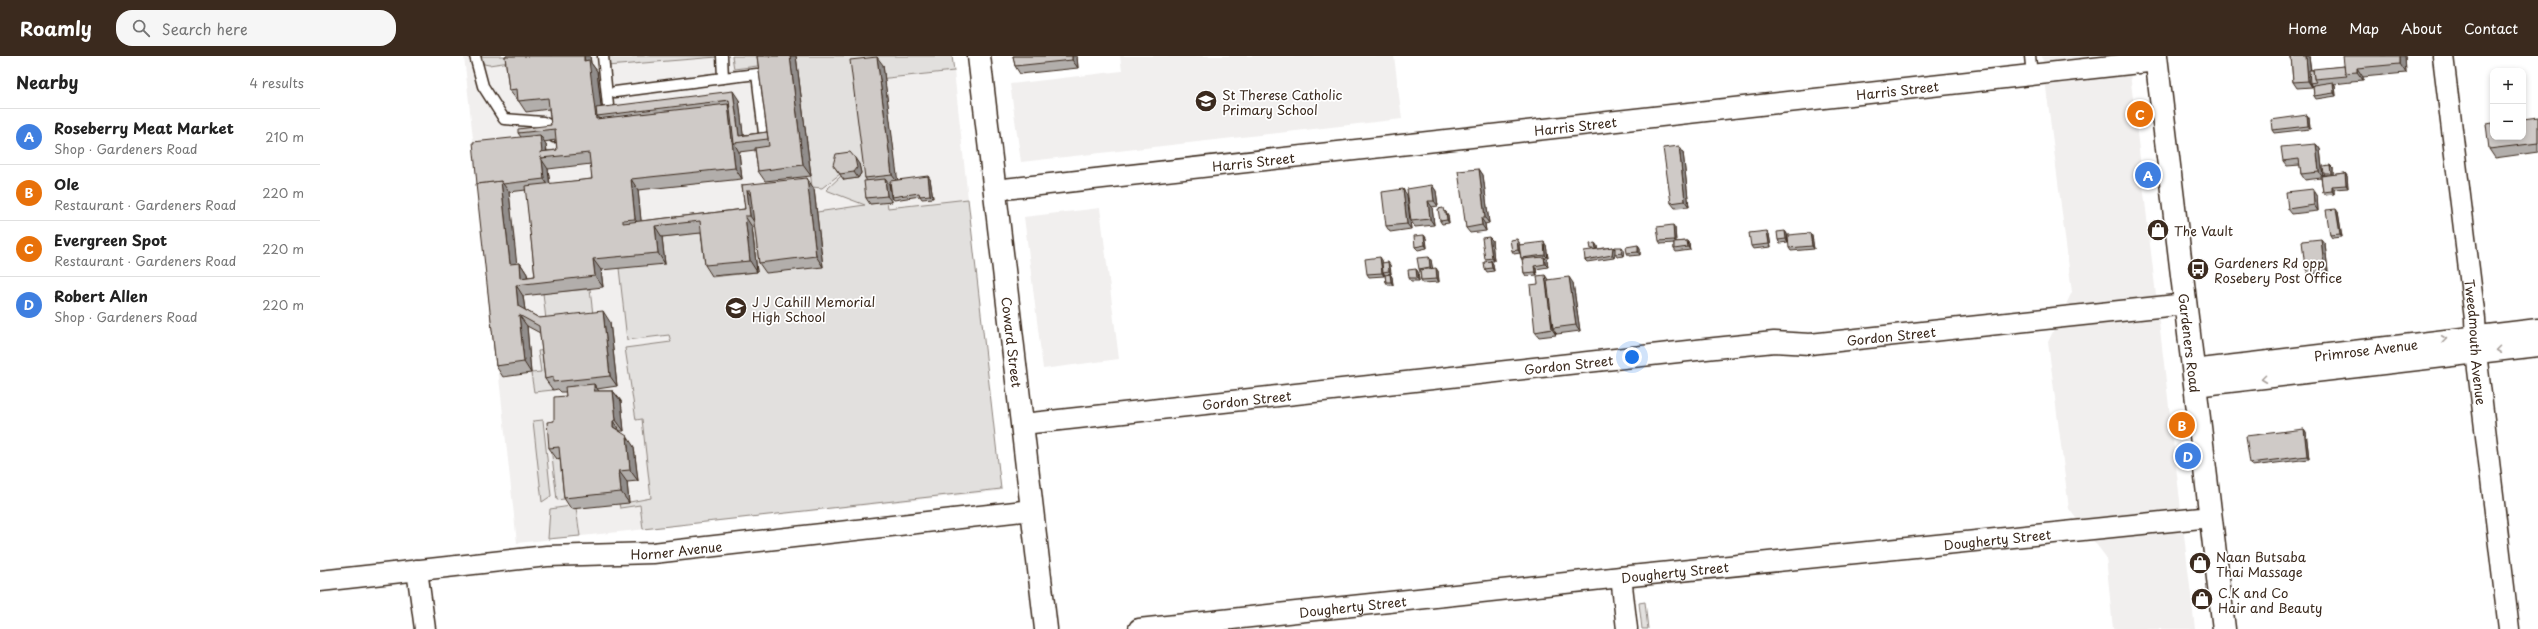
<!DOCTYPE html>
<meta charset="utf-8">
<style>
:root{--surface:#fff;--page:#f6f6f6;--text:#222;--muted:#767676;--line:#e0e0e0;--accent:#3b2a1e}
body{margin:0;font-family:"Playpen Sans",sans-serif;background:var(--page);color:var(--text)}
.controls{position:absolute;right:12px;top:12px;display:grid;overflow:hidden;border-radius:8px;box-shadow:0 2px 6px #0003}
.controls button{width:36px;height:36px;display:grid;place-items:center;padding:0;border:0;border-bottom:1px solid var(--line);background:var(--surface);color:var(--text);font:20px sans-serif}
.you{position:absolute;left:1312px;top:301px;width:14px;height:14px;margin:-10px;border:3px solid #fff;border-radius:50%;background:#1a73e8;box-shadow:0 0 0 6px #1a73e833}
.badge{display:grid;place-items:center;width:26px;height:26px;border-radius:50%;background:var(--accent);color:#fff;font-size:13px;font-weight:700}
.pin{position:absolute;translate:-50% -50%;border:2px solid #fff;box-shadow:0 1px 4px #0006}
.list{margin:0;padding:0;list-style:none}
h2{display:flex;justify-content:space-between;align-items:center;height:52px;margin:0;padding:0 16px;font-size:17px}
h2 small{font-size:13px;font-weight:400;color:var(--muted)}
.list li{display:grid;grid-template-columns:26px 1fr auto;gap:12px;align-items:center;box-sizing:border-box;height:56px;padding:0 16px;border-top:1px solid var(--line)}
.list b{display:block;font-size:15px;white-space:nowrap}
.list p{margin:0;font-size:13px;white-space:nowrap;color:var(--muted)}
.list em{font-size:13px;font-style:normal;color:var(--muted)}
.icon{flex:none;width:22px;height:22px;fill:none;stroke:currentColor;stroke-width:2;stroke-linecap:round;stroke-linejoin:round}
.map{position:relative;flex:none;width:2218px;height:573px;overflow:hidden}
header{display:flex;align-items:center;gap:24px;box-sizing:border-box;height:56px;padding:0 20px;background:var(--accent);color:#fff}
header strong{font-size:19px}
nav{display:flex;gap:22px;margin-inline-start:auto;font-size:14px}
.search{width:280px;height:36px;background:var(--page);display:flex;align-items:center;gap:10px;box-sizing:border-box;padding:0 14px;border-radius:16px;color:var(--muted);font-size:15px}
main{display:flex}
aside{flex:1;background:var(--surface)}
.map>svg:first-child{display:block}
.built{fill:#f1efee}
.green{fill:#e2e0de;stroke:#8e857e}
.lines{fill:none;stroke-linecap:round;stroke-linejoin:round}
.service-casing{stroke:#3b2a1e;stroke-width:13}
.minor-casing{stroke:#3b2a1e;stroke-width:23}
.tertiary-casing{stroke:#3b2a1e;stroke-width:25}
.primary-casing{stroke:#3b2a1e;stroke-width:25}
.service{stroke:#fff;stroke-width:10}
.minor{stroke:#fff;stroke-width:20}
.tertiary{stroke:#fff;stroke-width:22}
.primary{stroke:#fff;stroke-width:22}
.wall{fill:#b2aeab;stroke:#3b2a1e;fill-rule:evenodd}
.shaded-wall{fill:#918d8b;stroke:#3b2a1e}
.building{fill:#cfcac7;stroke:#3b2a1e}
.oneway{stroke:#a79f9a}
.labels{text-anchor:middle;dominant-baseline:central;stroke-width:3.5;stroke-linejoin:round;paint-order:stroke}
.street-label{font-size:13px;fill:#3b2a1e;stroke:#fff}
.poi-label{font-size:13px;fill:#3b2a1e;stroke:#fff;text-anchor:start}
</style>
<header>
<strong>Roamly</strong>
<div class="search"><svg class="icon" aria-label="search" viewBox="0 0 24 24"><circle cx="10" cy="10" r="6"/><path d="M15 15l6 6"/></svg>Search here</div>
<nav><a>Home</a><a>Map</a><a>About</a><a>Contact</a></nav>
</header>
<main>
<aside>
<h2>Nearby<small>4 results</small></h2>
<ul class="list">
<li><span class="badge" style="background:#3f7fe0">A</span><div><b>Roseberry Meat Market</b><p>Shop · Gardeners Road</p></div><em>210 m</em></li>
<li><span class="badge" style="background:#e8710a">B</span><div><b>Ole</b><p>Restaurant · Gardeners Road</p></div><em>220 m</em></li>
<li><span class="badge" style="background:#e8710a">C</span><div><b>Evergreen Spot</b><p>Restaurant · Gardeners Road</p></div><em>220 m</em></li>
<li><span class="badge" style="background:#3f7fe0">D</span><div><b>Robert Allen</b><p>Shop · Gardeners Road</p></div><em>220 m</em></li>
</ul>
</aside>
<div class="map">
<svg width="2218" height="573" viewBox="0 0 2218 573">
<rect width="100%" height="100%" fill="#fff"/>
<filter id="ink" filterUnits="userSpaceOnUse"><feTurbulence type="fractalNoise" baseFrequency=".025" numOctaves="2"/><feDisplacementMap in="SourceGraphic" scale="8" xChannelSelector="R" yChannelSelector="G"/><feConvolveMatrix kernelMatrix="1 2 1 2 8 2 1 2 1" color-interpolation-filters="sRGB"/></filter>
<g filter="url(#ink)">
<g class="built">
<path d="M144,0H547L550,24L634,15L680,435L197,487Z"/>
<path d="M800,0H1074L1082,63L701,106L690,28L802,15Z"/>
<path d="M1722,0H1808L1875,573H1793L1786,501L1749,453L1728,286L1752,236Z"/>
<path d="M780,152L799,303L723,313L704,161Z"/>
</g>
<g class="green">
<path d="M160,0H232L169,9L164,8Z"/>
<path d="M287,0H397V1L287,10Z"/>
<path d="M412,0H444L445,9L414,13Z"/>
<path d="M476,0H632L634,15L549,24L550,148L567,146L568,152L648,143L681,433L323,473L320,449L300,452L299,448L331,442L322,363L316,364L305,292L351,286L349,279L307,284L299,212L342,181L387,176L392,221L437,216L432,171L497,156L545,149L506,134L521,120L524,124L538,122L541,117L520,118L502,132L492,131Z"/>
<path d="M270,233L273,259L226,264L223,237Z"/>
<path d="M228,294L233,334L214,336L211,317L221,316L218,295Z"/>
<path d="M223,364L231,440L222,446L213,365Z"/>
<path d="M229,373L237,403L246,402L250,442L237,444Z"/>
<path d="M251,450V452H256L260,480L228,483L230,453Z"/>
<path d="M1325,546L1328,573H1322L1319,547Z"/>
</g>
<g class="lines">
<g class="service-casing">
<g id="service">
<path d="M155,0L163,30L184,63L223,66L231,70L234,81"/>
<path d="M283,0L289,60"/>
<path d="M1710,0L1712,19"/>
<path d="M403,22L437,18L445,86"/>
<path d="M295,36L403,22L402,0"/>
</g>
</g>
<g class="minor-casing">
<g id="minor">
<path id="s1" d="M2123,0L2155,263L2157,305L2189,573"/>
<path id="s2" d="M675,134L1837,5"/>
<path id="s3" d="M1873,314L2218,273"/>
<path d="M1875,330L2218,290"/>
<path id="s4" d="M703,368L1395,292L1454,286L1490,288L1866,248"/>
<path d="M97,514L105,573"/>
<path d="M1301,521L1307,573"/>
<path id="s5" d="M0,525L227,500L333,497L712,454"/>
<path id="s6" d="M819,573L1301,521L1891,461"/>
</g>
</g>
<g class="tertiary-casing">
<g id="tertiary">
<path id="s7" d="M659,0L726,573"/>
</g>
</g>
<g class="primary-casing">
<g id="primary">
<path id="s8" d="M1836,0L1904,573"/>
</g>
</g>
<use href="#service" class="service"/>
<use href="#minor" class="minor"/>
<use href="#tertiary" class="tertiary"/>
<use href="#primary" class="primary"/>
</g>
<g class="wall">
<path d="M185,0H270L271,7L277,15L281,51L419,44L423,79L447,76L437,0H476L491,120L445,125L438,115L435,94L419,96L422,123L318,134L321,165L425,153L422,129L494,133L503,211L446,217L439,207L435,171H432L437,216L392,220L385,209L381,177L342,181L345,208L281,214L283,231L203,240L205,254L219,262L290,266L297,330L277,333L279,335H293L301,345L304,375H300L314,391L318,425L307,426L309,447L251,453L244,442L240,402L237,403L229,392L234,365L246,340V336H241L238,333L233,334L225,323L220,277L207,270L211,317L183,321L176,310L157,128L201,81L198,77L231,69L229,53L206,56L198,44H197L189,34ZM236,84L237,94L227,95L226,88L224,86ZM271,108L272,123L230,128L228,113ZM206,134L215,220L208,221L207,218L200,207L196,208L189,136Z"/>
<path d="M693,0H757L758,12L700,18L695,10Z"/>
<path d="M1971,0H1989L1991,14L2024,10L2085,0L2086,17L2043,21V24L2031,25V26L2014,28L2015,29L2016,40L1996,43L1994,40L1993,29L1992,31L1977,32L1973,26Z"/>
<path d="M563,9L577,124L610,123L613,142L602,143L600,140L574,144L572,141L570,128H569L572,146L550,148L546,142L547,125L545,122Z"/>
<path d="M1987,59L1989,62L1990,73L1954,77L1952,74Z"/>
<path d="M2218,61V96L2175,102L2169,93Z"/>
<path d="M1996,88L2000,93L2003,120H2005L2004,118L2010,109L2013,112V119L2025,117L2027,120L2028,132L2014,133V138L2005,139L2003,136L2001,122L1985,124L1981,118L1980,109L1967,110L1963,105Z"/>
<path d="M1363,96L1369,151L1355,152L1351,147Z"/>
<path d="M539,108L541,117L538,122L524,124L513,109Z"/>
<path d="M1159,113L1163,119L1169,167L1165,168L1166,175L1150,177L1146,172Z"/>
<path d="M1112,129L1116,135L1118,150L1112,151L1114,169L1095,171L1091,165Z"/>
<path d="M1087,139L1091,173L1070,176L1066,170Z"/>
<path d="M1997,139L1998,155L1972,158L1968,153Z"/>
<path d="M1125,155L1128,159L1129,167L1122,168L1120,165Z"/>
<path d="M2018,156L2022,181L2012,182L2010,179Z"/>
<path d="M1355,172L1356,186L1367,185L1369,188L1370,194L1356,196L1354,193V187L1341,188L1339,185Z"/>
<path d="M1465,175L1467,178L1468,186L1460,187L1458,184Z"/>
<path d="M1490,177L1492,180L1494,193L1471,195L1469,192Z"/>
<path d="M1449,178L1451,191L1433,193L1431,190Z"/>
<path d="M1104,179L1106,182L1107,192L1098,194L1095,191Z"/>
<path d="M1172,184L1174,205H1170H1171L1173,208L1174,215L1167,216L1165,213L1167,206L1165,203Z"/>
<path d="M1199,186V189H1226L1228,202H1225L1227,204L1228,211L1216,213L1217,219L1206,220L1204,217L1203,205L1201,202L1200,197L1194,198L1192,195Z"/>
<path d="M1275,187L1277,190V193L1293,191L1295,194H1304L1303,200L1297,201L1295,198V196L1294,202L1267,206L1265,204Z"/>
<path d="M2005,188L2008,216L1989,218L1985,212Z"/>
<path d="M1318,189L1320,192V199L1309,200L1307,197Z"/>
<path d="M1062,204V207L1070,209L1071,218H1068H1070L1072,221L1073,229H1068L1066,226L1065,219L1063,216L1064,220L1049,221L1047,218Z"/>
<path d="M1111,204L1112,213L1118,215L1119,226L1103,227L1101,224L1100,215L1099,213Z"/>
<path d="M1096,213L1098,216L1099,225H1091L1089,222Z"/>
<path d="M1228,224L1253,227L1260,275L1237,278L1235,276L1236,279L1219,281L1215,276L1218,228Z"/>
<path d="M1984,373L1986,376L1989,403L1932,410L1930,407Z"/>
</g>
<g class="shaded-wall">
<path d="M264,0H270L271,7L277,15L282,59L277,60L282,68L276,63Z"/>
<path d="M470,0H476L491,120L483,109Z"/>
<path d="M752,0H757L758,12L752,4Z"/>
<path d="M1986,0H1989L1992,26L1990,27L1992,31L1988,25Z"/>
<path d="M2080,0H2085L2086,17L2080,8Z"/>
<path d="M557,1L563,9L578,127L572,119Z"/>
<path d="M2037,12L2043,21V24L2037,16Z"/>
<path d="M2013,26L2015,29L2016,40L2014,37Z"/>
<path d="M413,35L419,44L424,86L419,80Z"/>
<path d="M408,48L415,59L414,87L419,96L422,123L415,112Z"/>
<path d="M1987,59L1989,62L1990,73L1988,70Z"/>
<path d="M220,79L226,88L227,101L222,102Z"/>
<path d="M1996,88L2000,93L2003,122L1999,116Z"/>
<path d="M1359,90L1363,96L1369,151L1365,145Z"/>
<path d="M535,102L539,108L541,117L538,122L534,116Z"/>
<path d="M222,104L228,113L230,132L224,123Z"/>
<path d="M2010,109L2013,112V120L2011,118Z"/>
<path d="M1159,113L1163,119L1169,167L1165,162Z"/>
<path d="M2025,117L2027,120L2028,132L2026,129Z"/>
<path d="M608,120L610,123L613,142L610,139Z"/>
<path d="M487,122L494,133L503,211L496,200Z"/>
<path d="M311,123L318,134L322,174L315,163Z"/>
<path d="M565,123L569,128L572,146L567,140Z"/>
<path d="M181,125L189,136L198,219L190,208Z"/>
<path d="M1112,129L1116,135L1118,150L1114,145Z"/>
<path d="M2012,130L2014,133V138L2012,135Z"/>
<path d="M1083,133L1087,139L1091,173L1087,168Z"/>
<path d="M1993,133L1997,139L1998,155L1994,149Z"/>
<path d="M427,134L434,145L437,170L430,160Z"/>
<path d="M1108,145L1112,151L1114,169L1110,163Z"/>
<path d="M2016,153L2018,156L2022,181L2020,178Z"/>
<path d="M1126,156L1128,159L1129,167L1127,164Z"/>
<path d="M425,160L432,171L437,216L430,205Z"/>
<path d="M1161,162L1165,168L1166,175L1162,169Z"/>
<path d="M1353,169L1355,172L1356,186L1354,184Z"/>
<path d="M335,170L342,181L345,208L338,197Z"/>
<path d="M1447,175L1449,178L1451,191L1449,188Z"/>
<path d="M1465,175L1467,178L1468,186L1466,183Z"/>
<path d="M1490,177L1492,180L1494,193L1492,190Z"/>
<path d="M1104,179L1106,182L1107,192L1105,189Z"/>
<path d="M1169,181L1172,184L1174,205L1172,202Z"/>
<path d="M1197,183L1199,186L1200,197L1198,194Z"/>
<path d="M2001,183L2005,188L2008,216L2004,210Z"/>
<path d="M1367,185L1369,188L1370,194L1368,191Z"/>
<path d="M1224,186L1226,189L1228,202L1225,199Z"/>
<path d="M1275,187L1277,190L1278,196L1276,193Z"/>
<path d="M1318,189L1320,192V199L1318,196Z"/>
<path d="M1293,191L1296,194L1294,202L1292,199Z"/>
<path d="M1302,191L1304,194L1303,200L1301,197Z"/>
<path d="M1060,201L1062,204L1064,220L1062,217Z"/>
<path d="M1109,201L1111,204L1113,214L1110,211Z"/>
<path d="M1224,201L1227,204L1228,211L1225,208Z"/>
<path d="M273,203L281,214L283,231L275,220Z"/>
<path d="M1171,205L1173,208L1174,215L1172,212Z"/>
<path d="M1068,206L1070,209L1071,218L1069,215Z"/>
<path d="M200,207L207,218L208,228L201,222Z"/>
<path d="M1214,210L1216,213L1217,219L1215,216Z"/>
<path d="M1116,212L1118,215L1119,226L1117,223Z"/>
<path d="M1096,213L1098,216L1099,225L1097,222Z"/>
<path d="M1070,218L1072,221L1073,229L1071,226Z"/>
<path d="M1225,219L1229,225L1233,272L1235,276L1236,279L1232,273Z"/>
<path d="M1249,221L1253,227L1260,275L1256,269Z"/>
<path d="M196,229L203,240L206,261L198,250Z"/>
<path d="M283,255L290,266L297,330L290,320Z"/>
<path d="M199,259L207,270L211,317L204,306Z"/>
<path d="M274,328L281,338L274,335Z"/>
<path d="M293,335L301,345L304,375L296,364Z"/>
<path d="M293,365L300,375L293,371Z"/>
<path d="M1984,373L1986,376L1989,403L1987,400Z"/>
<path d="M307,380L314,391L318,425L310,414Z"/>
<path d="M299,415L307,426L309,447L301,436Z"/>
</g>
<g class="building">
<path d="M185,0H264V5L269,4L276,63L408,48L415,112L311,123L315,163L303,164V167L425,153L422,129L487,122L496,200L439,207L430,134H427L430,160H425L430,205L385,209L380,165L335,170L338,197L273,203L275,220L196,229L198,250L219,262L283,255L290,320L233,326V321L225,323L219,270L199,259L204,306L176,310L156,128L181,125L190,208L200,207L201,222L215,220L205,130L272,123L269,97L221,102L220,96L237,94L235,73L198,77V73L231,69L228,42L198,45L197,33L189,34Z"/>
<path d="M437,0H470L483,109L438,115L435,92L449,90Z"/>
<path d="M693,0H752V4L695,10Z"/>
<path d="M1971,0H1986L1988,25L1973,26Z"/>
<path d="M2023,0H2080V8L2037,12V16L2025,17Z"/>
<path d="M557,1L572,119L545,122L530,4Z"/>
<path d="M2024,10L2025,17L2027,20L1994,23L1993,13Z"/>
<path d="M1989,14H1993L1994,23L1996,26L1990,27Z"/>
<path d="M2013,26L2014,37L1994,40L1993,29Z"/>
<path d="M413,35L419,80L447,76L448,83L414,87L409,44L277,60L276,52Z"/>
<path d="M1987,59L1988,70L1952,74L1951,64Z"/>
<path d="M2218,61V87L2169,93L2166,68L2173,67V81H2203V63Z"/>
<path d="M220,79L222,96H220L221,102L222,104L224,123L183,128L181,125L157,128L153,86Z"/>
<path d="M1996,88L1999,116L1981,118L1979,103L1963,105L1961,91Z"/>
<path d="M1359,90L1365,145L1351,147L1343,92Z"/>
<path d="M530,96L535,102L537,112L534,116L520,118L513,109L516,98Z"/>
<path d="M2010,109L2011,118H2004L2003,110Z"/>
<path d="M1159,113L1165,162H1161L1162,169L1146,172L1138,115Z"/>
<path d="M2025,117L2026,129L2012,130V135L2003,136L2001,120Z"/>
<path d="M608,120L610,139L600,140L599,137L572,141L570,125Z"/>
<path d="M565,123L567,140L546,142L544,125Z"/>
<path d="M1112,129L1114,145H1108L1110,163L1091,165L1087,133Z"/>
<path d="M1083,133L1087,168L1066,170L1062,136Z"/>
<path d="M1993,133L1994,149L1968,153L1966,136Z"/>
<path d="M1123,152L1124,156H1126L1127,164L1120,165L1118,153Z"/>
<path d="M2016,153L2020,178L2010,179L2006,154Z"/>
<path d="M1353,169L1354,184L1339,185L1337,171Z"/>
<path d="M1447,175L1449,188L1431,190L1429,177Z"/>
<path d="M1465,175L1466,183L1458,184L1457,176Z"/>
<path d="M1490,177L1492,190L1469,192L1468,179Z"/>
<path d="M1104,179L1105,189L1095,191L1094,180Z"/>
<path d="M1169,181L1172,202L1165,203L1162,182Z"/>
<path d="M1197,183L1198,194L1192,195L1190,184Z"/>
<path d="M2001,183L2004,210L1985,212L1982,185Z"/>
<path d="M1367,185L1368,191L1354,193V186Z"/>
<path d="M1224,186L1225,199L1201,202L1199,189Z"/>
<path d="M1275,187L1276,193H1271L1270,188Z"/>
<path d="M1318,189V196L1307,197L1306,191Z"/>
<path d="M1293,191L1292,199L1265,204L1264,195Z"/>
<path d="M1295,191H1302L1301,197L1295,198Z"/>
<path d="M1060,201L1062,217L1047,218L1045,203Z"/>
<path d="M1109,201L1110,211L1099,213L1097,202Z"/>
<path d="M1224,201L1225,208L1214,210L1215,216L1204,217L1202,203Z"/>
<path d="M1171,205L1172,212L1165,213L1164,206Z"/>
<path d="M1068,206L1069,215L1063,216L1062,207Z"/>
<path d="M1116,212L1117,223L1101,224L1100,214Z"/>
<path d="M1096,213L1097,222H1089L1088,214Z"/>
<path d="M1070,218L1071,226H1066L1065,219Z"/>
<path d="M1225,219L1232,273L1215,276L1210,229L1218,228L1217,220Z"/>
<path d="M1249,221L1256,269L1233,272L1227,224Z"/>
<path d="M274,328V335H293L296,364L293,365V371L307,380L310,414L299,415L301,436L244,442L239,391L229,392L227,366L234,365V341L246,340L245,331Z"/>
<path d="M1984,373L1987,400L1930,407L1926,380Z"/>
</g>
<defs><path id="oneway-chevron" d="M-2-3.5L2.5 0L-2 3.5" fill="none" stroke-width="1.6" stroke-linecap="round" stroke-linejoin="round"/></defs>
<g class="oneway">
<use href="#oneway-chevron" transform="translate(2124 283) rotate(-7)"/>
<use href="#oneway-chevron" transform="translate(2179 294) rotate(173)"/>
<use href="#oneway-chevron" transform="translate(1944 323) rotate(173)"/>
</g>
</g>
<defs>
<g id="school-disc" transform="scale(1.15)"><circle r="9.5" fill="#3b2a1e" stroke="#fff"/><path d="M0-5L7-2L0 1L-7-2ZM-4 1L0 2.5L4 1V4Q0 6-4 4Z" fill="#fff"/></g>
<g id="shop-disc" transform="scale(1.15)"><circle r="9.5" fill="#3b2a1e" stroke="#fff"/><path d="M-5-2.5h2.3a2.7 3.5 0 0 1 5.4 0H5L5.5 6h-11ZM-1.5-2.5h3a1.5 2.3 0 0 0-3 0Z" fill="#fff"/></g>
<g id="bus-disc" transform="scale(1.15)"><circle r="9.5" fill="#3b2a1e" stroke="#fff"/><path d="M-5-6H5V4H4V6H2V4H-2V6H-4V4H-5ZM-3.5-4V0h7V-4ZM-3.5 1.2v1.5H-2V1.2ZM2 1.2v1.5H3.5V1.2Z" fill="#fff"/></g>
</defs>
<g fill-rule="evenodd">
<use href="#school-disc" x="886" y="45"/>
<use href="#shop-disc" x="1838" y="174"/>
<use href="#bus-disc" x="1878" y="213"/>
<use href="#school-disc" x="416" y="252"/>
<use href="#shop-disc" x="1880" y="507"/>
<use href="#shop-disc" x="1882" y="543"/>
</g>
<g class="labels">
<g class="street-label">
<text stroke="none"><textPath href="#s2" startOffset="908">Harris Street</textPath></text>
<text stroke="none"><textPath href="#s2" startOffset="584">Harris Street</textPath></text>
<text stroke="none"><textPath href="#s2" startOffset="260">Harris Street</textPath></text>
<text stroke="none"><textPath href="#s4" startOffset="873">Gordon Street</textPath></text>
<text stroke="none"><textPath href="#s7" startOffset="288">Coward Street</textPath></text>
<text stroke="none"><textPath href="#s1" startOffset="288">Tweedmouth Avenue</textPath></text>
<text stroke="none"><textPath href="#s8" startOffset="289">Gardeners Road</textPath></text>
<text stroke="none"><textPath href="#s3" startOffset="174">Primrose Avenue</textPath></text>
<text stroke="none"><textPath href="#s4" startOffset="549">Gordon Street</textPath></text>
<text stroke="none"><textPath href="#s4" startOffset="225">Gordon Street</textPath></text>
<text stroke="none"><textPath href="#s6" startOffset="863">Dougherty Street</textPath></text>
<text stroke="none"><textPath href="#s5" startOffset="358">Horner Avenue</textPath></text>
<text stroke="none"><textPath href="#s6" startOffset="539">Dougherty Street</textPath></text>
<text stroke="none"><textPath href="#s6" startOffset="215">Dougherty Street</textPath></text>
</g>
<g class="poi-label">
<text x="902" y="38">St Therese Catholic<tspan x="902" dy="15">Primary School</tspan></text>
<text x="1854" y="174">The Vault</text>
<text x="1894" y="206">Gardeners Rd opp<tspan x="1894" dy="15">Rosebery Post Office</tspan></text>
<text x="432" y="245">J J Cahill Memorial<tspan x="432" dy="15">High School</tspan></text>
<text x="1896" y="500">Naan Butsaba<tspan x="1896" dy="15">Thai Massage</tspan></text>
<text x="1898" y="536">C.K and Co<tspan x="1898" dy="15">Hair and Beauty</tspan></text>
</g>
</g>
</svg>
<div class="controls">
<button>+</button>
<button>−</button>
</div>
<div class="you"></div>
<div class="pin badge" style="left:1828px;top:119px;background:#3f7fe0">A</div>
<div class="pin badge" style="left:1862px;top:369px;background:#e8710a">B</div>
<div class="pin badge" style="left:1820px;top:58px;background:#e8710a">C</div>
<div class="pin badge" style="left:1868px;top:400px;background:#3f7fe0">D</div>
</div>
</main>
